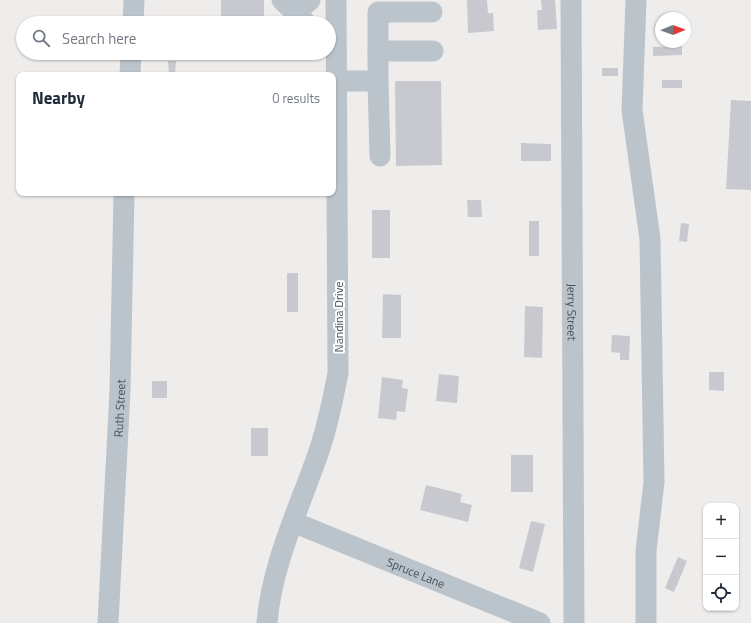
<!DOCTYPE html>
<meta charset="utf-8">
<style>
:root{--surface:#fff;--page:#f6f6f7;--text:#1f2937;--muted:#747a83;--line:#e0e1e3}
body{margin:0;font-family:"Titillium Web",sans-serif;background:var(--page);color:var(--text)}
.controls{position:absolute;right:12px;bottom:12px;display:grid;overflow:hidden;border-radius:8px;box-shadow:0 1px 3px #0004}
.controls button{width:36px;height:36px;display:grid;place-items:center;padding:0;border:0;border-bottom:1px solid var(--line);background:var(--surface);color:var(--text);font:20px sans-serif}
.compass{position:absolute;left:655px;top:12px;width:36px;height:36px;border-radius:50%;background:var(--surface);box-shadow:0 1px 3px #0004;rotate:89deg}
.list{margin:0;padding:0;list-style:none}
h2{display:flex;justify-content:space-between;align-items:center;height:52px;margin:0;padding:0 16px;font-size:17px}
h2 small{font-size:13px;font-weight:400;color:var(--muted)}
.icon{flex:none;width:22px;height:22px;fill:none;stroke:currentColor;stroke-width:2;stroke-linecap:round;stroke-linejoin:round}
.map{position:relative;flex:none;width:751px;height:623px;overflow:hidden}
.search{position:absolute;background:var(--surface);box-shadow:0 1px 3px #0004;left:16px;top:16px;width:320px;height:44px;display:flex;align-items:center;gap:10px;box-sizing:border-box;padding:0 14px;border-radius:22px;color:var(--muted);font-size:15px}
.panel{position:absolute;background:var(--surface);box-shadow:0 1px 3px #0004;left:16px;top:72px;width:320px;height:124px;border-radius:8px}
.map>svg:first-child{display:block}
.building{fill:#c7c9cf}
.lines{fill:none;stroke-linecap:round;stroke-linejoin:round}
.minor{stroke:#bbc4cb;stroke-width:21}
.labels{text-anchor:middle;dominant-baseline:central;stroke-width:4;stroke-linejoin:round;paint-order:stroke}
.street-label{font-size:12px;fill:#465058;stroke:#fff}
</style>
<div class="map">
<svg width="751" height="623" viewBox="0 0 751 623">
<rect width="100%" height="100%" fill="#efecec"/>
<g class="building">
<rect x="221" y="0" width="43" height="23"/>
<path d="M467,0H487L488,13H493L494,31L468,33Z"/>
<path d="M541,0H555L557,29L538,30L537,10H542Z"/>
<path d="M682,46V55L653,56V47Z"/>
<path d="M168,61H176L175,75H169Z"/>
<rect x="602" y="68" width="16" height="8"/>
<rect x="662" y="80" width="20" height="8"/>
<path d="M395,81H441L442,165L396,166Z"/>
<path d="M731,100L751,101V190L726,189Z"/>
<path d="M521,143L551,144V161H521Z"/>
<path d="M467,200H481L482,217H468Z"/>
<rect x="372" y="210" width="18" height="48"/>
<rect x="529" y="221" width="10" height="35"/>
<path d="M681,223L689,224L687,242L679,241Z"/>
<rect x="287" y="273" width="11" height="39"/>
<path d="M383,294L401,295V338H382Z"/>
<path d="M525,306L543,307L542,358L524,357Z"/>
<path d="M612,335L630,336L629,360H620V353L611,352Z"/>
<path d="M709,372H724V391L709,390Z"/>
<path d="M439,374L459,376L457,403L436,401Z"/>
<path d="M382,377L403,380L402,388L408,389L405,412L397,411L396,420L378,418Z"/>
<rect x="152" y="381" width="15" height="17"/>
<rect x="251" y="428" width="17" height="28"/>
<rect x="511" y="455" width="22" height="37"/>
<path d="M426,485L462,494L460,502L472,505L468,522L420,510Z"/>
<path d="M531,521L545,524L533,572L519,568Z"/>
<path d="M678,557L687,561L674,592L665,588Z"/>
</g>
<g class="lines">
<g class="minor">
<path d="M282,0L306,23"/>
<path id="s1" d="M571,0L574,623"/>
<path d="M636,0L632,110L650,239L654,482L646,551V623"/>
<path d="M295,13L310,0"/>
<path d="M133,23L134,0"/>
<path d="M378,51H433"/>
<path d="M130,75L131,53"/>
<path d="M337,81H378L380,156"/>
<path d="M378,81V12H432"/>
<path id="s2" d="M293,522L540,623"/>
<path id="s3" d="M108,623L120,391L124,193"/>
<path d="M267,623C272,562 300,507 319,451C328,425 333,399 338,373L336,0"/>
</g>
</g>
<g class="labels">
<g class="street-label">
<text stroke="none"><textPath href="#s1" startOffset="312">Jerry Street</textPath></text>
<text transform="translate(338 317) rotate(-90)">Nandina Drive</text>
<text stroke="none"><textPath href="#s3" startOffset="215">Ruth Street</textPath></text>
<text stroke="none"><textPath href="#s2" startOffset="133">Spruce Lane</textPath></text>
</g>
</g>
</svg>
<div class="controls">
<button>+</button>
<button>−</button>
<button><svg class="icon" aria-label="locate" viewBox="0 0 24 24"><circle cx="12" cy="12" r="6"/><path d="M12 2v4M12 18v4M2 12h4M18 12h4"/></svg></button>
</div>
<svg class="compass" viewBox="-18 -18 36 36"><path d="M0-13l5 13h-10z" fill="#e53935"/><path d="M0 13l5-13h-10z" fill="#747a83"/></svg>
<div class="search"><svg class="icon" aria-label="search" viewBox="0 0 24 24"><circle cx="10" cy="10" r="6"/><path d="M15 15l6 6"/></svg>Search here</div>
<section class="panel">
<h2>Nearby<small>0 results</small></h2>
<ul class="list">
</ul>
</section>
</div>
